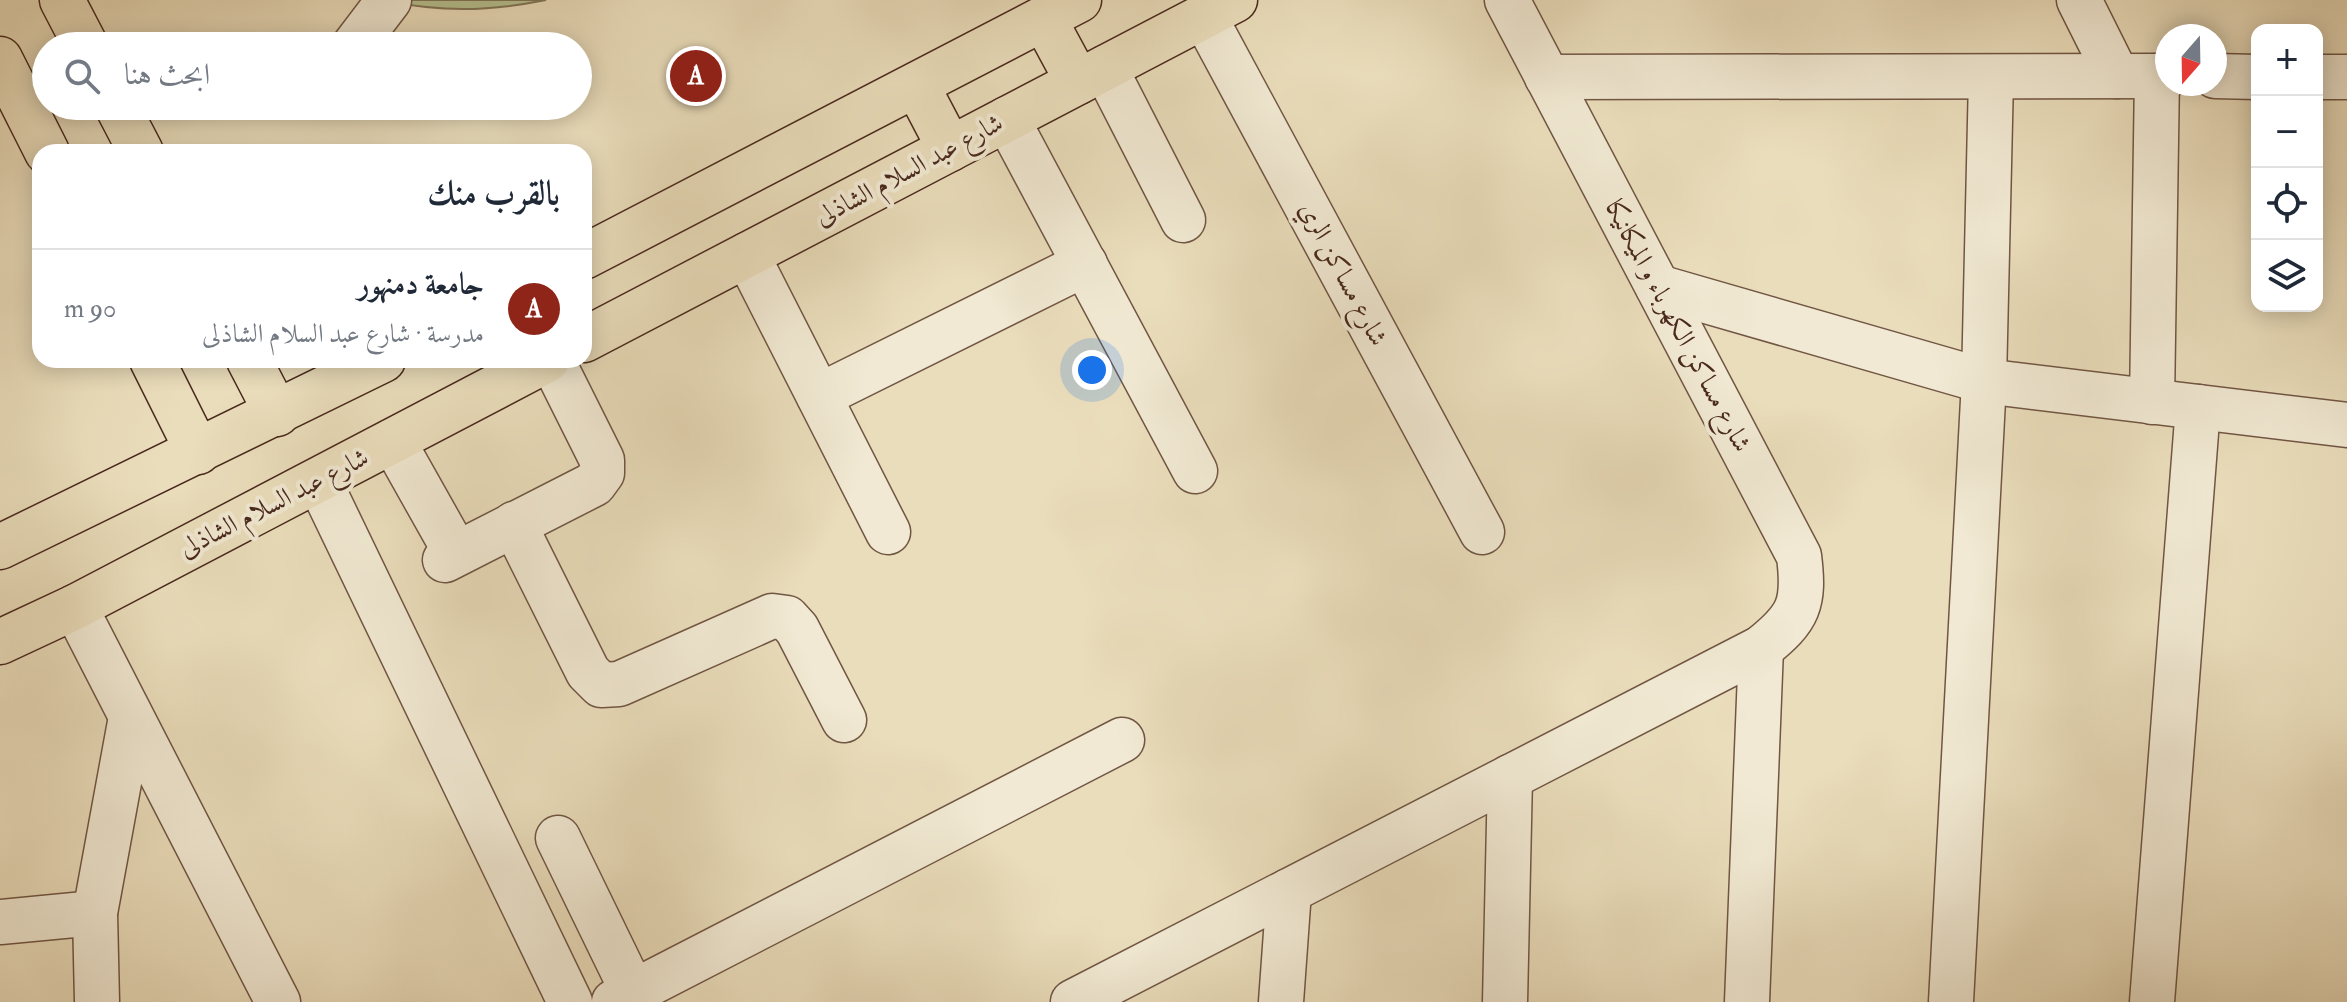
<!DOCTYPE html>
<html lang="ar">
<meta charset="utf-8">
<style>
:root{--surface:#fff;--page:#f6f6f7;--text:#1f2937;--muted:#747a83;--line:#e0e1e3;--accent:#8f2418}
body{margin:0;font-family:"IM FELL Double Pica",Amiri,serif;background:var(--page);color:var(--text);direction:rtl}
.controls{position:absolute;right:24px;top:24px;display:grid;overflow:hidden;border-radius:16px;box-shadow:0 4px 20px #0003}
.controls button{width:72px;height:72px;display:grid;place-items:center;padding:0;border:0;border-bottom:2px solid var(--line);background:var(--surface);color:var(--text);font:40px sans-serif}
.compass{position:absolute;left:2155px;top:24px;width:72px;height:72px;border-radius:50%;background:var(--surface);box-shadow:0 4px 20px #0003;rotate:200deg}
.you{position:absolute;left:1092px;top:370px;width:28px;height:28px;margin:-20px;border:6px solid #fff;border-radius:50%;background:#1a73e8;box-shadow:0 0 0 12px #1a73e833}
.badge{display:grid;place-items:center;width:52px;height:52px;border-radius:50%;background:var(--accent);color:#fff;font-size:26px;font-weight:700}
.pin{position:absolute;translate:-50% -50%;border:4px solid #fff;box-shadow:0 2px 8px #0006}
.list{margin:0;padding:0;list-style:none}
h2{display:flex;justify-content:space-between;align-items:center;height:104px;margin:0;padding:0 32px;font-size:34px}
h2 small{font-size:26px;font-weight:400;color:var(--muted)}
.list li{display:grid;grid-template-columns:52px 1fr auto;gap:24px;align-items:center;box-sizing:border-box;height:120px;padding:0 32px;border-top:2px solid var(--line)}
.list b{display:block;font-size:30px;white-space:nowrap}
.list p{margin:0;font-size:26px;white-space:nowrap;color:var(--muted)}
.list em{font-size:26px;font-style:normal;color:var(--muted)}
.icon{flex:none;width:44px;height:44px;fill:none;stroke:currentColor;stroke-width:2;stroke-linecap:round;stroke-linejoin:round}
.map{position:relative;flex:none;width:2347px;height:1002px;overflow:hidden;direction:ltr}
.search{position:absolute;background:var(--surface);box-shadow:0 4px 20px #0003;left:32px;top:32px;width:560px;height:88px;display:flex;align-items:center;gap:20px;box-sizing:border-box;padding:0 28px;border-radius:44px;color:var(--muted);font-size:30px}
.panel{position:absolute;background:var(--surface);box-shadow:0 4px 20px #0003;left:32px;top:144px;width:560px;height:224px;border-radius:24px;direction:rtl}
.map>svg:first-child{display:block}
.garden{fill:#b6c191;stroke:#807557;stroke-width:2}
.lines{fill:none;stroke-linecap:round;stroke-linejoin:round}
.minor-casing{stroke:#715644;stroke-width:47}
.major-casing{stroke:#49291d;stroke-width:47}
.minor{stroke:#f1e9d3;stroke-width:44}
.major{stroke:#eaddbb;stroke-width:44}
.labels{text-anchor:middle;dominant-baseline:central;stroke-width:8;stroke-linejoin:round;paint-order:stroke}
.street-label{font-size:26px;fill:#49291d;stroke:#f1e9d3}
</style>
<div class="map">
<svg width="2347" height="1002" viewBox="0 0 2347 1002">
<rect width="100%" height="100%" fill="#eaddbb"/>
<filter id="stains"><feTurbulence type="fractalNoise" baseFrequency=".0025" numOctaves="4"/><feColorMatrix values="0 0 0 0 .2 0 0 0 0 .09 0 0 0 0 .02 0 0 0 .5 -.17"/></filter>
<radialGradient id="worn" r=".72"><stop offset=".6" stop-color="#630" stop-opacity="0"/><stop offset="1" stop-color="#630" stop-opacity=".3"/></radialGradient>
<path class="garden" d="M380,0H546C486,12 441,12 380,0Z"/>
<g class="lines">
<g class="minor-casing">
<g id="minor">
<path d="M2079,0L2117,76"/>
<path d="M1204,16L1482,532"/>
<path d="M354,46L389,0"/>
<path d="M1105,68L1183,220"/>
<path d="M2215,76L2257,77"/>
<path d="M1547,77L2167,76"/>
<path d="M2317,77H2347"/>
<path d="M1007,119L1195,471"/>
<path d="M747,255L888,532"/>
<path d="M1658,287L1984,381L2347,425"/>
<path d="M819,396L1085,264"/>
<path d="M2152,402L2157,76"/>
<path d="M393,441L456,553"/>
<path d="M319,481L570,1002"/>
<path d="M514,524L588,672L601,685L619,684L772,616L787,618L797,629L844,720"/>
<path d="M445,560L594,484L602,473V460L552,360"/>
<path d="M75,607L278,1002"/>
<path d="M558,838L633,992"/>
<path d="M0,922L95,913"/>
<path d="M97,1002L95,913L131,717"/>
<path d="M614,1002L1122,740"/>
<path d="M1073,1002L1761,648C1799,618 1805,604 1799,556L1507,0"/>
<path d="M1281,1002L1289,891"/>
<path d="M1505,1002L1510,777"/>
<path d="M1747,1002L1761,648"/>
<path d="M1951,1002L1984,381L1991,78"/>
<path d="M2152,1002L2198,407"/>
</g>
</g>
<g class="major-casing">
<g id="major">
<path d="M62,0L86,46"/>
<path d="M1044,19L1078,82"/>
<path d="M0,59L47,152"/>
<path d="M917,86L950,149"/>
<path d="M117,106L141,152"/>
<path d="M584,257L1079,0"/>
<path d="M584,340L1235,0"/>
<path d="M152,360L198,452"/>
<path d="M249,360L277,414"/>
<path d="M0,547L383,360"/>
<path d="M0,642L75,607L547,360"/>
</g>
</g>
<use href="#minor" class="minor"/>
<use href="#major" class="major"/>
</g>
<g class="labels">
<g class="street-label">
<text transform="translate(909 170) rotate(-28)">شارع عبد السلام الشاذلى</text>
<text transform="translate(1343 274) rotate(62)">شارع مساكن الري</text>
<text transform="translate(1678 326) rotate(62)">شارع مساكن الكهرباء و الميكانيكا</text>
<text transform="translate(274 503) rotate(-27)">شارع عبد السلام الشاذلى</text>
</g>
</g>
<rect width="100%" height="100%" filter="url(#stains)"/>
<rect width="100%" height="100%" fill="url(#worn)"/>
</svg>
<div class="controls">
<button>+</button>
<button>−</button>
<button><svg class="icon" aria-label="locate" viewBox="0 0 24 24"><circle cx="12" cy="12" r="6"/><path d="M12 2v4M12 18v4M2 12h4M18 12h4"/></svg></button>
<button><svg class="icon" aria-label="layers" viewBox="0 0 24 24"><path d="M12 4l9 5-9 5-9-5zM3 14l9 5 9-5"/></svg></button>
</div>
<svg class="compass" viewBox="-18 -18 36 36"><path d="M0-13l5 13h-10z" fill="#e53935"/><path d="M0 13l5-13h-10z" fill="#747a83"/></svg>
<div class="you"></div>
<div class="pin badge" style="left:696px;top:76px">A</div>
<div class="search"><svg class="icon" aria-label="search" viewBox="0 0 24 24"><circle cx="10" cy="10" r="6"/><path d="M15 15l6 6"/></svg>ابحث هنا</div>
<section class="panel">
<h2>بالقرب منك<small></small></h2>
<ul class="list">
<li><span class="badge">A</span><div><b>جامعة دمنهور</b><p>مدرسة · شارع عبد السلام الشاذلى</p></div><em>90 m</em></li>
</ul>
</section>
</div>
